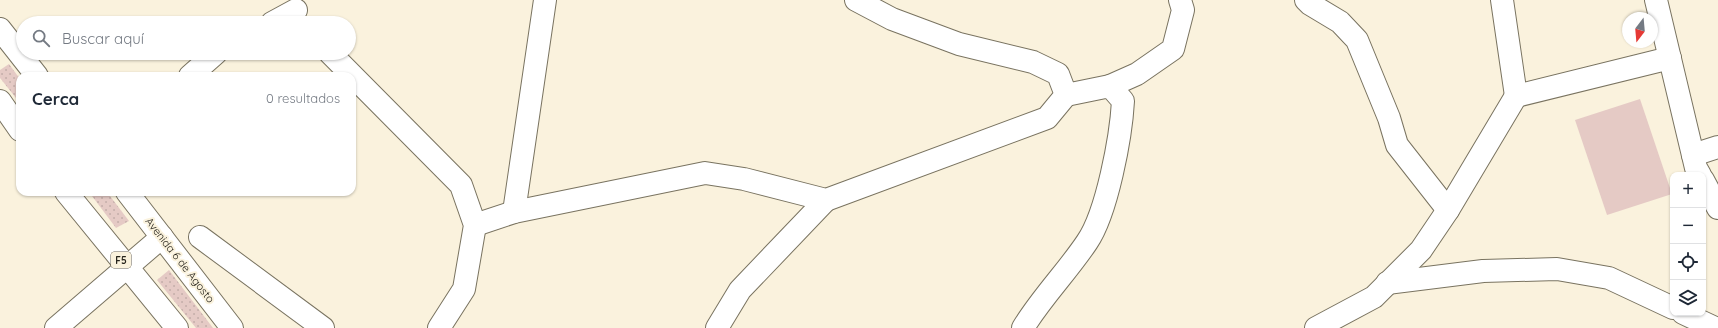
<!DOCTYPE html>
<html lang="es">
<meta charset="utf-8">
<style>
:root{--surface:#fff;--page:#f6f6f7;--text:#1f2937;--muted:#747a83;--line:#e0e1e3}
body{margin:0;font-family:Quicksand,sans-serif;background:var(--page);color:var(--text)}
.controls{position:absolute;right:12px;bottom:12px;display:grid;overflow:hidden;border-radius:8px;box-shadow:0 1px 3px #0004}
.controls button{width:36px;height:36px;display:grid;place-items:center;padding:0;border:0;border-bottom:1px solid var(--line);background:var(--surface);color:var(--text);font:20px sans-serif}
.compass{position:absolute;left:1622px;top:12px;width:36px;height:36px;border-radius:50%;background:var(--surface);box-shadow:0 1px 3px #0004;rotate:196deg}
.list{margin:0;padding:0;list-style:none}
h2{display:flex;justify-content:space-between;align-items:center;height:52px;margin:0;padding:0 16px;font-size:17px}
h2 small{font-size:13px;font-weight:400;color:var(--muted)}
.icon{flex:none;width:22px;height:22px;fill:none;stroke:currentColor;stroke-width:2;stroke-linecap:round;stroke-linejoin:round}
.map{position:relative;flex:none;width:1718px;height:328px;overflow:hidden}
.search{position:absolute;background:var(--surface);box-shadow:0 1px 3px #0004;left:16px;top:16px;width:340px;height:44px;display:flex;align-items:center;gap:10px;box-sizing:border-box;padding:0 14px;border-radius:22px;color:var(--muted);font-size:15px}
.panel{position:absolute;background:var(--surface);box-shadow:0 1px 3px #0004;left:16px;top:72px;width:340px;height:124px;border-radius:12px}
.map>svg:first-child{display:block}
.grass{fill:url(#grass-dots)}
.pitch{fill:#e5cac5}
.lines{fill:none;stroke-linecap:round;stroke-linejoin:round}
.street-casing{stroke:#797360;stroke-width:24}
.highway-casing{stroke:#797360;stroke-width:24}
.street{stroke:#fff;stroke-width:22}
.highway{stroke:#fff;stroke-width:22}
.labels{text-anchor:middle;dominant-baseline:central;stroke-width:4;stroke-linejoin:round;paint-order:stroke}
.shield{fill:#faf2dd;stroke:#666155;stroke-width:1}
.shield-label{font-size:10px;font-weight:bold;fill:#26231b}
.street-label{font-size:11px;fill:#26231b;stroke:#faf2dd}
</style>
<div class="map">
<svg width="1718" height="328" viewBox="0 0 1718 328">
<defs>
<pattern id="grass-dots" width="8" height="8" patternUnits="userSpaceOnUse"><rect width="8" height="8" fill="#e5cac5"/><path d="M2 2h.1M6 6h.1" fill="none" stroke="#c4ada9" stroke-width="1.8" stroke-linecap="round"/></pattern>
</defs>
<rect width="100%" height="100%" fill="#faf2dd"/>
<g class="grass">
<path d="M9,64L20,79V103L0,78V70Z"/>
<path d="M89,192H107L129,221L116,228Z"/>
<path d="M169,270L213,328H196L157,280Z"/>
</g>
<path class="pitch" d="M1640,99L1672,194L1607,215L1575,120Z"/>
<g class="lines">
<g class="street-casing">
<g id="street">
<path d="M1306,0L1310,4L1340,22L1357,40L1389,118L1397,145L1448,210"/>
<path d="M1502,0L1516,96L1670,58"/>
<path d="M1656,0L1696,168L1700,175"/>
<path d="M272,23L296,10"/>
<path d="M330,53L461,185L475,225L464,289L439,328"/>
<path d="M190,76L216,53"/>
<path d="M1110,86L1137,74L1173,49L1183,10L1180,0"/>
<path d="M1693,155L1718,147"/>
<path d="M1703,180L1718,208"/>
<path d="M514,212L545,0"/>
<path d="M475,225L514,212L705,173L744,179L826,200L1047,118L1066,95L1058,74L1033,62L959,44L892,19L856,0"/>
<path d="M200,237L323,328"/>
<path d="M1387,283L1483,271L1557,269L1609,278L1673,308"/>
<path d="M1683,313L1715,328"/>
<path d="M56,328L162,237"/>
<path d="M717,328L740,290L826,200"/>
<path d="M1023,328C1041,298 1067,272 1087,242C1107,213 1121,137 1123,101L1110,86L1066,95"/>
<path d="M1316,328L1374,297L1421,250L1448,210L1516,96"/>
</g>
</g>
<g class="highway-casing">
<g id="highway">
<path d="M0,29L37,76"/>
<path d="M0,101L20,130"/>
<path d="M66,192L177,328"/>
<path d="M127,192L232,328"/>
</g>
</g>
<use href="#street" class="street"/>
<use href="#highway" class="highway"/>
</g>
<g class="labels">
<rect class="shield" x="111" y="252" width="20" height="16" rx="3"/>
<g class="shield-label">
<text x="121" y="260">F5</text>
</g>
<g class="street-label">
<text transform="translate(180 260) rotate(52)">Avenida 6 de Agosto</text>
</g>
</g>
</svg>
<div class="controls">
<button>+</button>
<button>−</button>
<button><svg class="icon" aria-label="locate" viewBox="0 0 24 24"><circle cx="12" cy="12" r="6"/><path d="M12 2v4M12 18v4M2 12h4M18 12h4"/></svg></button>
<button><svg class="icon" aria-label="layers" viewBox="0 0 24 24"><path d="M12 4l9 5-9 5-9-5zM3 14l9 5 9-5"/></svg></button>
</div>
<svg class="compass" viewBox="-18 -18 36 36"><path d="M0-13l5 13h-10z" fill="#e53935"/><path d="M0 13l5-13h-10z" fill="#747a83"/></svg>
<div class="search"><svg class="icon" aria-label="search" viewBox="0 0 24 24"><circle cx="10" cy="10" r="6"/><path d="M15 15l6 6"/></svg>Buscar aquí</div>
<section class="panel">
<h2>Cerca<small>0 resultados</small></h2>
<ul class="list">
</ul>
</section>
</div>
